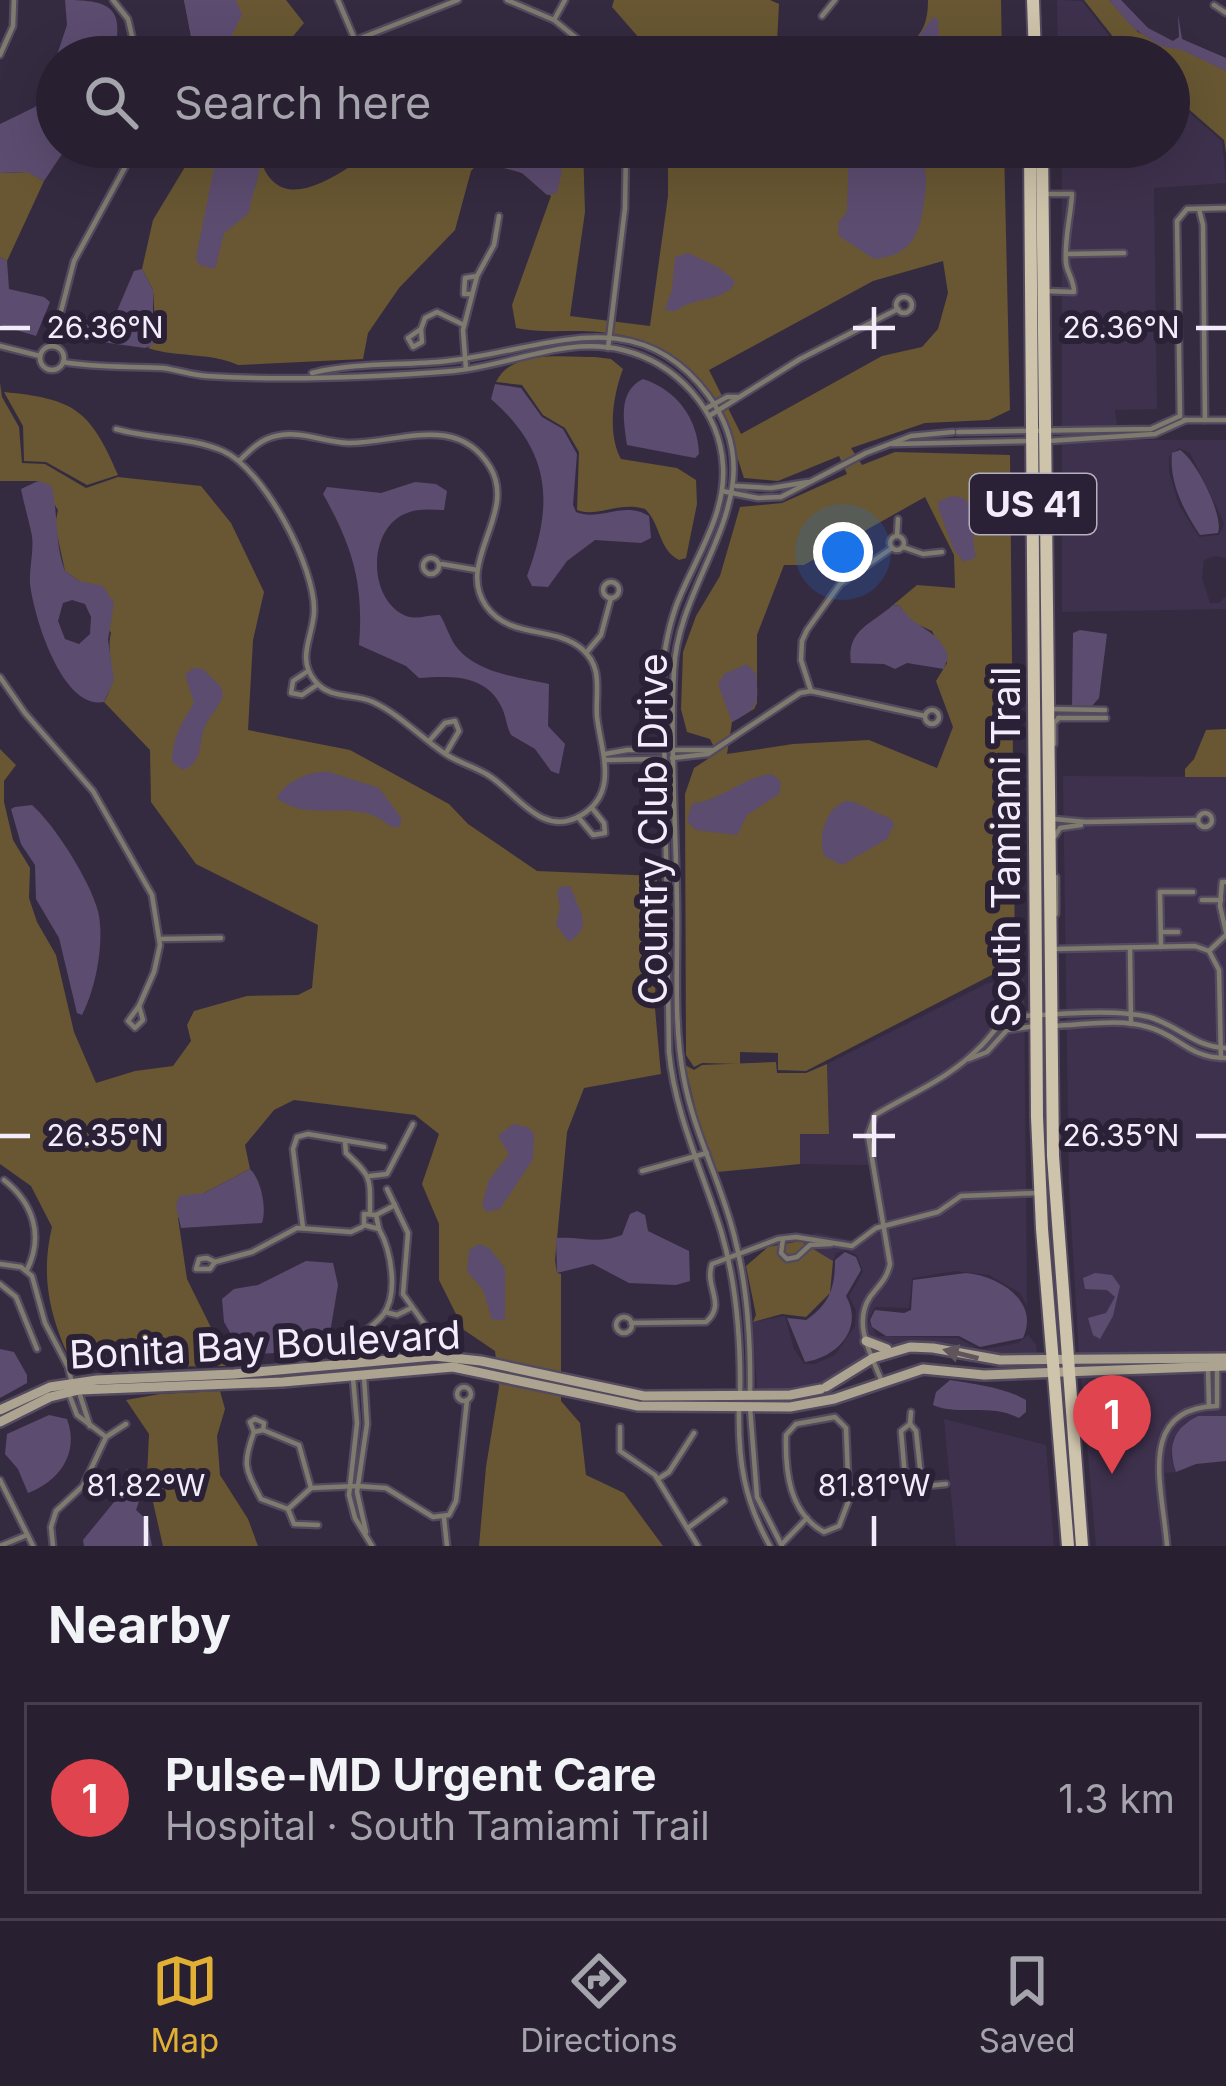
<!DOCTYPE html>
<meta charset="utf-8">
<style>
:root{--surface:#282031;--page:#302839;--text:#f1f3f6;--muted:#a5a3ab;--line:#443e4d;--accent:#e1af34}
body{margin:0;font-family:Inter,sans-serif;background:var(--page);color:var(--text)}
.you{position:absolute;left:843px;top:552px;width:42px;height:42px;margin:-30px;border:9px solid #fff;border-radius:50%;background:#1a73e8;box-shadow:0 0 0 18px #1a73e833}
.badge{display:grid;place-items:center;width:78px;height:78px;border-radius:50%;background:var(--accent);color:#fff;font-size:39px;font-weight:700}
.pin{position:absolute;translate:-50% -99px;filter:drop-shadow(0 3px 6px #0008)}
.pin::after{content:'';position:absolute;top:63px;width:42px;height:36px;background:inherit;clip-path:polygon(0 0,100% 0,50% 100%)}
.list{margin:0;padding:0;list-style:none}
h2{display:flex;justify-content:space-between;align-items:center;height:156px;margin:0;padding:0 48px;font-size:51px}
h2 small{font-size:39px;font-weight:400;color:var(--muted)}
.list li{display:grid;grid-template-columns:78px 1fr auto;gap:36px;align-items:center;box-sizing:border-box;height:192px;margin:0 24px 24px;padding:0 24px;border:3px solid var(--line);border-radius:0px}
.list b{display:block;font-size:45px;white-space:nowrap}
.list p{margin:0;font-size:39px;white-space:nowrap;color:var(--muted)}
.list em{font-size:39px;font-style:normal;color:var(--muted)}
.icon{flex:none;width:66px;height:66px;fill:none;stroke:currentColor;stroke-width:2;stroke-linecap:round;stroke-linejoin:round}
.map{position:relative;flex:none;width:1226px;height:1546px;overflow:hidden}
.search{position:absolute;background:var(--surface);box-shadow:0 12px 48px #0002;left:36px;right:36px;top:36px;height:132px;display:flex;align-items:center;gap:30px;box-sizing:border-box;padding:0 42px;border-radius:66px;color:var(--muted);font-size:45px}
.sheet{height:372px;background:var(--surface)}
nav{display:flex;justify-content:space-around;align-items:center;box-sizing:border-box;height:168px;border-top:3px solid var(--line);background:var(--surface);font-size:33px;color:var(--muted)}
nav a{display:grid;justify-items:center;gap:6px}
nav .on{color:var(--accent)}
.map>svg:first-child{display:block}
.built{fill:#3e314d;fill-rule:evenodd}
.green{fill:#685732;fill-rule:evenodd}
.water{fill:#5c4c70;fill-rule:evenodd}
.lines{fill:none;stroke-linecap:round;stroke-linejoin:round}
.street-casing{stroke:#534a5f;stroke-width:9}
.secondary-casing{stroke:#534a5f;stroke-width:14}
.primary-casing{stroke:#534a5f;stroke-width:16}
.street{stroke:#7f7a6e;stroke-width:4.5}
.secondary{stroke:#aca390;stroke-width:9}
.primary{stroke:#cec3ab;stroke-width:12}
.oneway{fill:#5f555b}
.ticks{fill:none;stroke:#f2ecfb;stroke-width:4.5}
.labels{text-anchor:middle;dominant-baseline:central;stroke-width:12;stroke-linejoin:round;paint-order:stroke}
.shield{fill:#2b2137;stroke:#b6afc0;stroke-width:3}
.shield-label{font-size:36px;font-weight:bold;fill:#f2ecfb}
.street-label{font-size:39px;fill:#f2ecfb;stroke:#2b2137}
.ticks-label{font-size:30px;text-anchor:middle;fill:#f2ecfb;stroke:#2b2137;stroke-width:12;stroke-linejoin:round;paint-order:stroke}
</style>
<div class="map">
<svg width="1226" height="1546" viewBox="0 0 1226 1546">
<rect width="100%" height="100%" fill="#352b41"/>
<g class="built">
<path d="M1057,0L1082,1L1126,57H1058Z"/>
<path d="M1169,95L1222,141L1226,183L1154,188L1157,409L1115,410L1119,440H1226V558L1214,556L1204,560L1202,578L1210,603H1219L1226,596V609L1062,612V147H1169ZM1179,448L1190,453L1222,518L1224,525L1219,535L1199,537L1179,505L1169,472V457Z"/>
<path d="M1063,776L1226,777V1353L1079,1355L1069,1185Z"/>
<path d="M1024,979L1027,1306L1020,1293L989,1275L956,1271L912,1278L909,1308L875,1307L868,1320L877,1336L958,1338L980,1350L1018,1343L1028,1335L1036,1345L1037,1357L1000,1358L863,1342L881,1351L823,1386L790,1392L757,1388L753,1322L785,1316L794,1349L804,1364H815L835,1355L855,1326L856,1310L849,1296L863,1272L857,1255L845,1250L836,1253L833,1261L800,1241L778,1244L817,1233L851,1240L885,1228L873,1165L800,1164V1134H829L827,1064L988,983Z"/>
<path d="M1226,1374V1416H1198L1185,1423L1173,1438L1171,1457L1176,1472L1165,1473L1171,1546H1096L1081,1376Z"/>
<path d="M944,1419L1046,1445L1054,1546H956Z"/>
</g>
<g class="green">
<path d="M184,0H286L304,23L276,57H195Z"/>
<path d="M614,0H770L779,4L777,43L802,57H647L640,39L612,7Z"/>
<path d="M928,0H1001L1002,57H863C901,46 928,48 928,0Z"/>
<path d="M1084,0H1109L1138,32L1206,59L1226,71V153L1224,140L1169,92V57H1129Z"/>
<path d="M489,39L516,52L513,57H423L470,41Z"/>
<path d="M197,147H257C270,208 309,193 351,166L352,147H583L585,212L570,316L650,326L668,196V147H1004L1010,410L989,420L925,423L851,448L862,465L895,452L1010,455L1015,963L806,1071L778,1070V1053L740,1052V1064L702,1063L694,1067L686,1055L685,794L694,768L717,753L710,739L687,732L681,709L683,652L696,616L720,576L740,507L782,503L847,474L839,456L778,481L744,478C720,398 692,340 599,332C571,329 544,334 516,328L512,305L551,196L522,173L483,158L471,171L455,230L399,288L368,333L363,359L238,365C210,352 178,358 148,348L156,340L153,290L142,269L153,220ZM943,261L948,293L938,329L922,347L882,356L741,434L709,370L873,281ZM925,497L954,555L955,588L917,585L893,605L900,606L908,620L932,631L947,663L936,681L953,727L937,768L869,740L793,744L727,754L732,722L754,709L757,703V635L784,565H804Z"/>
<path d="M28,172L44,181L7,261L0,257V173Z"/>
<path d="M595,357L611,359L623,369C613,395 607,434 621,459L677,468L696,480L697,504L686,558L679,560C658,549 661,524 645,509C619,501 597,518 577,510L579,452L565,428L543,415L522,385L496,382C511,349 564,357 595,357Z"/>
<path d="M0,383L2,397L19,427L22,463L45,464L86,488L118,477L201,486L231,523L264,592L253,640L248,730L350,750L449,804L468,824L537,871L657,876L655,1009L661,1074L584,1088L567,1132L555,1260L557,1273L561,1274V1401L580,1423L586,1475L624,1493L663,1546H479L486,1467L499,1387L495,1351L464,1330L439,1280V1224L422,1184L439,1134L415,1115L294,1100L274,1110L245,1145L250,1169L204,1193L178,1218L187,1279L230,1366L111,1367L76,1372C52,1324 39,1281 52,1227L31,1186L0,1164V749L16,765L4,781V802L13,840L30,868L29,898L37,922L56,955L74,1032L96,1083L135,1071L173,1066L191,1041L187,1025L194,1011L247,996L298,995L312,988L318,925L196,864L151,802L150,750L104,702C120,675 105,656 111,633L79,581L65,571L55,525L58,510L39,481H0Z"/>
<path d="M4,392C74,399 90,409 118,475L87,485L46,462L24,461L23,426Z"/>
<path d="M1226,729V777H1185V769L1194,759L1206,730Z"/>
<path d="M776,1062L777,1073H806L827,1064L829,1134H800V1164L717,1172L698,1119L685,1065L694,1070L702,1065Z"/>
<path d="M800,1241L833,1261L830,1293L806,1317L782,1314L753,1322L756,1315L746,1266L768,1247Z"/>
<path d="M220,1391L225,1409L217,1436L220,1475L248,1519L258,1546H163L147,1476L149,1434L126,1400L160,1394Z"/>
</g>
<g class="water">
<path d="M65,0C114,0 124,9 114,57H57V147H66L64,151L44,181L27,172L0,173V124L35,107L54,85L56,58L67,25Z"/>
<path d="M184,0H236L242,15L231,37L230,57H195Z"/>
<path d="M1109,0H1121L1148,28L1173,41L1179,37L1178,14L1182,39L1226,58V71L1182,50L1160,46L1132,27Z"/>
<path d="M933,17L938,19L940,57H876L916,40Z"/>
<path d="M218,147H257C264,179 253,183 249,213L224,233L215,269L199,265L196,258Z"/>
<path d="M482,147H521L558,157L562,171L557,193L547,195L522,173L490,164L483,158Z"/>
<path d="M849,147H900L923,163C928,176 926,188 924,201C920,235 911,256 874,259L839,236L838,223L847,211Z"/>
<path d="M688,253L718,267L734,280V285C719,303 694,296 676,311L665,310L672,289L675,257Z"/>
<path d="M0,257L7,261L9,289L44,297L50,302L36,336L0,325Z"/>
<path d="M142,269L153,290V345L145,348L80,339L75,318H114L134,271Z"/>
<path d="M643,379C677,390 698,419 699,454L695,458L627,445C624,421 617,392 643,379Z"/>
<path d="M495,384L521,388L542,417L563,429L577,454L573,505L576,512C600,522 623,500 649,516L651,538L641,543L595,540L567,561L548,587L532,586L527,576C553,505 553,453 491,399Z"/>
<path d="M1180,450C1196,460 1224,516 1218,533L1200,535C1184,511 1169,483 1172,453Z"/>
<path d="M38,481L51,485C59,514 54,542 65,571L79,581L103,586L114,603L108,640L114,680L104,702C62,710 34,617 30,584C29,568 34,552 32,536C29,520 24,505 21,489ZM72,600L85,604L91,617L90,634L79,644L65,639L58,621L63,603Z"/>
<path d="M415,482L436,484L447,491L444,510C432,510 418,508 407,513C368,527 367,597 404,615C416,621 428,614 440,615C445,623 448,633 453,642C472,673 518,677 549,684L548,726L565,744L559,774L551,771L535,749L511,735C506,725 506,715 501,706C485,673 448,676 419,678L406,666L359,645C364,585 353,547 323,494L327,487L381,493Z"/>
<path d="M952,496L964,498C978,515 970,537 976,557L964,562L953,548L938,507L939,501Z"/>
<path d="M893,605L900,606C913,628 939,629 948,656L944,669L907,663L895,669L884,664L851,663C846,630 872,624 893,605Z"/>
<path d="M1080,630L1107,634L1099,698L1092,706H1072L1073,633Z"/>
<path d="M747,664L756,674C759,703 759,708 732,722L718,684L724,674Z"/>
<path d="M193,668L203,669L221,687L223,696C219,707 211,714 206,724C197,742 205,762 183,770L172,762C173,736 181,724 194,703L185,675Z"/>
<path d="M329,772L379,788L402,819L399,827H391C357,795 310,825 277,798C284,782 311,770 329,772Z"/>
<path d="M772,774L781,782L779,794L747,815L737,835L696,830L687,821L692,804C722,800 743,777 772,774Z"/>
<path d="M846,801C858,801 876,814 890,818L894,824L887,839L842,865L824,856C818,837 825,808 846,801Z"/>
<path d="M32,805C55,825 90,881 98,911C105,941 96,988 82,1015L77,1013L59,938L36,899L35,865L21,844L11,809L15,807Z"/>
<path d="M562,886L571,887C577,911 596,924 569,942L556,925L560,907L557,891Z"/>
<path d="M513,1124L528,1127L534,1134L533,1159L500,1209L487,1212L482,1205L489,1180L509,1154L498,1136Z"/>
<path d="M250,1169C261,1179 267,1208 262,1223L181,1228L176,1206L179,1196L204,1193Z"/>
<path d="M637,1211L645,1215L648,1231L689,1251L690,1281L676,1285L629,1283L593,1264L557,1273L556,1238C581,1236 595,1245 622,1235L630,1214Z"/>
<path d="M479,1244L489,1248L505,1268V1320H492L483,1290L467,1271L469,1250Z"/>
<path d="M845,1252L856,1257L861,1270L846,1296C864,1328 838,1357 805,1362L787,1318L806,1320C830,1304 835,1287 835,1260Z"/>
<path d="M306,1261L333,1263L338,1285L328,1345L323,1350L243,1355L224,1322L222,1299L234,1289L258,1285Z"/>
<path d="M966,1273C999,1276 1040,1301 1023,1338L980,1347L959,1336H886L872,1327L870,1320L875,1310L904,1313L911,1310L913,1280Z"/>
<path d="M1095,1273L1112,1275L1120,1286L1113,1316L1100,1339L1093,1335L1088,1318L1106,1313L1115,1297L1107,1290L1085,1289L1083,1278Z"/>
<path d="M0,1349L14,1352L27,1375V1383L0,1398Z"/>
<path d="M950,1380C975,1384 1006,1388 1026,1400V1412L1019,1418C990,1403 957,1416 933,1405L936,1392Z"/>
<path d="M49,1415L67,1419C80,1454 58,1482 28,1493L18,1469L5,1454L7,1434Z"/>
<path d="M1198,1416H1226V1461L1196,1464L1176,1472C1167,1446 1173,1428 1198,1416Z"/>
<path d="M127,1469L135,1471L143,1489L136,1510L147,1520L152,1546H84L83,1540L119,1496Z"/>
</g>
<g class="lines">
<g class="street-casing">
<g id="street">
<path d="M113,0L128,19L137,57"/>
<path d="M338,0L355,40"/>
<path d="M507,0L554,20L600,57"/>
<path d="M1214,5L1226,13"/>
<path d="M822,16L835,0"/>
<path d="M554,20L565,0"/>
<path d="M0,55L13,26L14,0"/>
<path d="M325,57L361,38L458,0"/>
<path d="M1043,194H1072C1071,216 1064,239 1066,263C1067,273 1074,280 1074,292L1043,291"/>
<path d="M1199,209L1203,225L1205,420"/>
<path d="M1067,254L1124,253"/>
<path d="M471,294H464L465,278L477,276L494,245L499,216"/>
<circle cx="904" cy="305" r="8"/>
<path d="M421,329L425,318L437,312L464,325"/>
<path d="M421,329L422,342L413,347L408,338Z"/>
<path d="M0,346L40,356"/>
<path d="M52,346L74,261L136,147"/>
<circle cx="52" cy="358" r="12"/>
<path d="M608,348L625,208L626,147"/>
<path d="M63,362C97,368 129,366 163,368C178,370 192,375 207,376C284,381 376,377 453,371C510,366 564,336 623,350C676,363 720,410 723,466C726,512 699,552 681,594C671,616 666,640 663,664L669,1052C675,1115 703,1172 721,1231C737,1285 741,1341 740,1397"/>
<path d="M466,369L463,330L477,276"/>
<path d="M312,373C357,362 401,366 447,361C542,351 636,298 708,395C780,492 678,573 674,670C670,748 676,828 677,906C678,963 673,1023 684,1079C694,1133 721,1182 734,1235C748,1288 751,1342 750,1397"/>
<path d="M705,409L727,397H737"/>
<path d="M709,416L800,359L898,309"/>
<path d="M1180,416L1177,221L1187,209L1226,208"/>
<path d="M1184,420H1226"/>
<path d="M116,429C150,439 191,437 223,451C264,469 316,568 314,612C313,637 296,658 315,681C330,700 354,693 373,702C401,715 422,739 447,755C460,763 475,767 488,775C516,792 541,838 580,816C620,793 601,752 597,717C595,692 604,668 582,649C554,625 510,640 486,606C455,562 518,513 490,467C457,412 396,444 348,443C324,442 299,430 276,436C261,439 250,450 239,461"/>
<path d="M958,432L1151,429L1180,416"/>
<path d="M1048,441L1155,434L1186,420"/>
<path d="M892,444L1030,441"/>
<path d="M736,486L771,488L808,482"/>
<path d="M722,491L758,498L781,497L866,453L911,436L953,432"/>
<circle cx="897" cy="543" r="7"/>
<path d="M897,536L898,519"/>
<path d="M903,547L923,554L942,552"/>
<circle cx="431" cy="566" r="8"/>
<path d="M442,564L477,570"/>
<circle cx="611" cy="590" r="8"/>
<path d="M586,653L601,635L611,598"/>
<path d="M308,671L293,681L291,693L302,695L317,685"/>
<path d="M0,677L25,713L93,791L152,895L160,945L154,972L139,1006"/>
<path d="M811,691L801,660L802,641L807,630L840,584L892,548"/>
<path d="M811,691L925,716"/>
<path d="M1051,709L1105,710"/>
<circle cx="932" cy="717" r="7"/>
<path d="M1058,718H1106"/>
<path d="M429,741L445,723L455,721L459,731L446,753"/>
<path d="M1054,744V723L1059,718"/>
<path d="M605,754L627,750H712"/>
<path d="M672,758L708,754L800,693L811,691"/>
<path d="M606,760L660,759"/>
<circle cx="1205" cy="820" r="7"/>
<path d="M578,817L593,835L605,833L604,823L592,808"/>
<path d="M1054,819L1086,822L1198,820"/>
<path d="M1055,836L1060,828L1081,825"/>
<path d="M1056,877V914"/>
<path d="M1226,882H1222L1220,906L1226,932"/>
<path d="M1202,900H1221"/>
<path d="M1161,932H1178"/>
<path d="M160,939L221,938"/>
<path d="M1161,947L1160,892H1193"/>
<path d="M1130,948L1131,1024"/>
<path d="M1056,949L1195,946L1209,951L1219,970L1221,1058"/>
<path d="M1209,951L1226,935"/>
<path d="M139,1006L143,1020L135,1028L128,1021Z"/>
<path d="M1053,1026C1084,1025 1119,1018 1148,1027C1179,1035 1188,1058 1226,1058"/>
<path d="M969,1059L987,1052L1007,1030L1036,1026"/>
<path d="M345,1141L346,1153C372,1177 370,1177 370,1212"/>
<path d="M642,1171L707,1153"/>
<path d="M370,1176L387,1174L413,1124"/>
<path d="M4,1180C33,1203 44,1235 27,1270"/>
<path d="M387,1189L408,1233L403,1294L435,1339"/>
<path d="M376,1215L395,1205"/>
<path d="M303,1228L293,1149L297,1137L308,1134L384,1147"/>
<path d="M783,1239L781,1253L787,1259L797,1257L810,1245L831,1244"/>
<path d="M207,1258L215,1262L210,1269H196L199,1259Z"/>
<path d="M215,1262L252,1252L297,1228L351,1232L362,1227"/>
<path d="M0,1264L21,1267L32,1276L45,1323L68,1367L72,1383"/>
<path d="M0,1284L16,1297L37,1349"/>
<path d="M385,1312L397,1315L411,1308"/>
<circle cx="624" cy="1325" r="8"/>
<path d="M631,1323L706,1322C727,1304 704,1287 712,1264L778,1239L796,1237L852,1246L876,1228L938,1212L961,1196L1038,1193"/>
<path d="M359,1336L363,1360"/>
<path d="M351,1361L352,1341C362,1333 375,1325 383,1315C399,1294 391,1250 379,1229L364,1225V1214L376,1215L379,1229"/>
<path d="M1208,1370L1209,1406"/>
<path d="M364,1377L367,1424L357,1492L366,1532"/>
<path d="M353,1378L357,1423L349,1495L355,1518L372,1546"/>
<path d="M882,1382C872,1356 852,1324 870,1297C879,1285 887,1279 890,1264L868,1135L875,1115C913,1092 949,1079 981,1046C994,1033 998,1021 1017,1016C1058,1015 1109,1008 1149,1017C1178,1025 1194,1047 1226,1048"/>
<circle cx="464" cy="1394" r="7"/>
<path d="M79,1392L90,1426"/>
<path d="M69,1394L77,1415L106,1437"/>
<path d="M739,1408C738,1461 744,1500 770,1546"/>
<path d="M750,1408L757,1497L782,1546"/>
<path d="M911,1412L910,1424L901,1431L906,1488L946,1484"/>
<path d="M835,1417L846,1428L849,1500L839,1526L824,1532C789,1513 785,1471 786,1435L796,1424Z"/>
<path d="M910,1424L916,1431L922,1486"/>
<path d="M620,1427V1451L655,1475L698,1546"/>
<path d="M254,1432L250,1422L255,1419L264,1423L263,1430"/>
<path d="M658,1479L669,1472L694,1433"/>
<path d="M0,1480L33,1546"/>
<path d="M288,1509L311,1488L357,1486L386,1488L433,1517L449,1515L456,1501L467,1400"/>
<path d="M288,1509L261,1499C245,1468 242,1465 254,1432L263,1430L299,1445L311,1488"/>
<path d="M288,1509L294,1524L318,1525"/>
<path d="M444,1518L447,1546"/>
<path d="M688,1528L724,1501"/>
<path d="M782,1544L807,1518"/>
<path d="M0,1546L27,1535"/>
<path d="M53,1546L51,1527L56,1511L83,1486L106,1437L126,1424"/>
<path d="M1167,1546C1163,1489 1135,1408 1217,1406V1369"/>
</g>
</g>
<g class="secondary-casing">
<g id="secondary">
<path d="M866,1341L887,1349"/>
<path d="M826,1387L873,1358L910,1347L933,1348L1000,1360L1226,1358"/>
<path d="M0,1410L50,1387L97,1380L234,1374L434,1356L481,1361L644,1396L790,1395L821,1389"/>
<path d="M0,1422L50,1397L79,1390L283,1382L453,1367L638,1406L790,1407L834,1399L923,1369L984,1375L1226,1366"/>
</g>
</g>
<g class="primary-casing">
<g id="primary">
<path d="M1033,0L1035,57"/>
<path d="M1030,147L1037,1117L1042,1229L1068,1546"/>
<path d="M1042,147L1053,1156L1082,1546"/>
</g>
</g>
<use href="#street" class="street"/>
<use href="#secondary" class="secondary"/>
<use href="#primary" class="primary"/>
</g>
<defs><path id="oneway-solid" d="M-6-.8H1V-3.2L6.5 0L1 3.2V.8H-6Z" transform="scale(3)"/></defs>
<use class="oneway" href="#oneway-solid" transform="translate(961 1354) rotate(-166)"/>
<path class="ticks" d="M874,307V349M0,328H30M853,328H895M1196,328H1226M874,1115V1157M0,1136H30M853,1136H895M1196,1136H1226M146,1516V1546M874,1516V1546"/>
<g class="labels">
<rect class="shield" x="970" y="474" width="126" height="60" rx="9"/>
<g class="shield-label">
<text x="1033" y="504">US 41</text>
</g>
<g class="street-label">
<text transform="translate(652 829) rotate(-90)">Country Club Drive</text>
<text transform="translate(1005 847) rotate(-90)">South Tamiami Trail</text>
<text transform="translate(265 1344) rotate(-3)">Bonita Bay Boulevard</text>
</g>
</g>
<g class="ticks-label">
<text x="105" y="338">26.36°N</text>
<text x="1121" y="338">26.36°N</text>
<text x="105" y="1146">26.35°N</text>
<text x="1121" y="1146">26.35°N</text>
<text x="146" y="1496">81.82°W</text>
<text x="874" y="1496">81.81°W</text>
</g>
</svg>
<div class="you"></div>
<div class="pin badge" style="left:1112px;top:1474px;background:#e0444e">1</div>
<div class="search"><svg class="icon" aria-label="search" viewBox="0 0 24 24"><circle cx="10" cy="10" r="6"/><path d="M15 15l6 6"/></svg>Search here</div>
</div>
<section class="sheet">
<h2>Nearby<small></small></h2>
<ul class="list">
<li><span class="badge" style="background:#e0444e">1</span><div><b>Pulse-MD Urgent Care</b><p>Hospital · South Tamiami Trail</p></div><em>1.3 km</em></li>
</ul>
</section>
<nav>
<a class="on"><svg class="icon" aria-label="map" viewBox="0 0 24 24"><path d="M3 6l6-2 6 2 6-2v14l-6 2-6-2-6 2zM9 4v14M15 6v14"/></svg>Map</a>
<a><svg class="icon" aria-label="directions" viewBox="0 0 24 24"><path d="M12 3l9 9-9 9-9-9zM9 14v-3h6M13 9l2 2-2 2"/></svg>Directions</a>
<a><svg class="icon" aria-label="saved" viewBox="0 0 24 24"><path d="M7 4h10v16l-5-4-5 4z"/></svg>Saved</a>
</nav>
